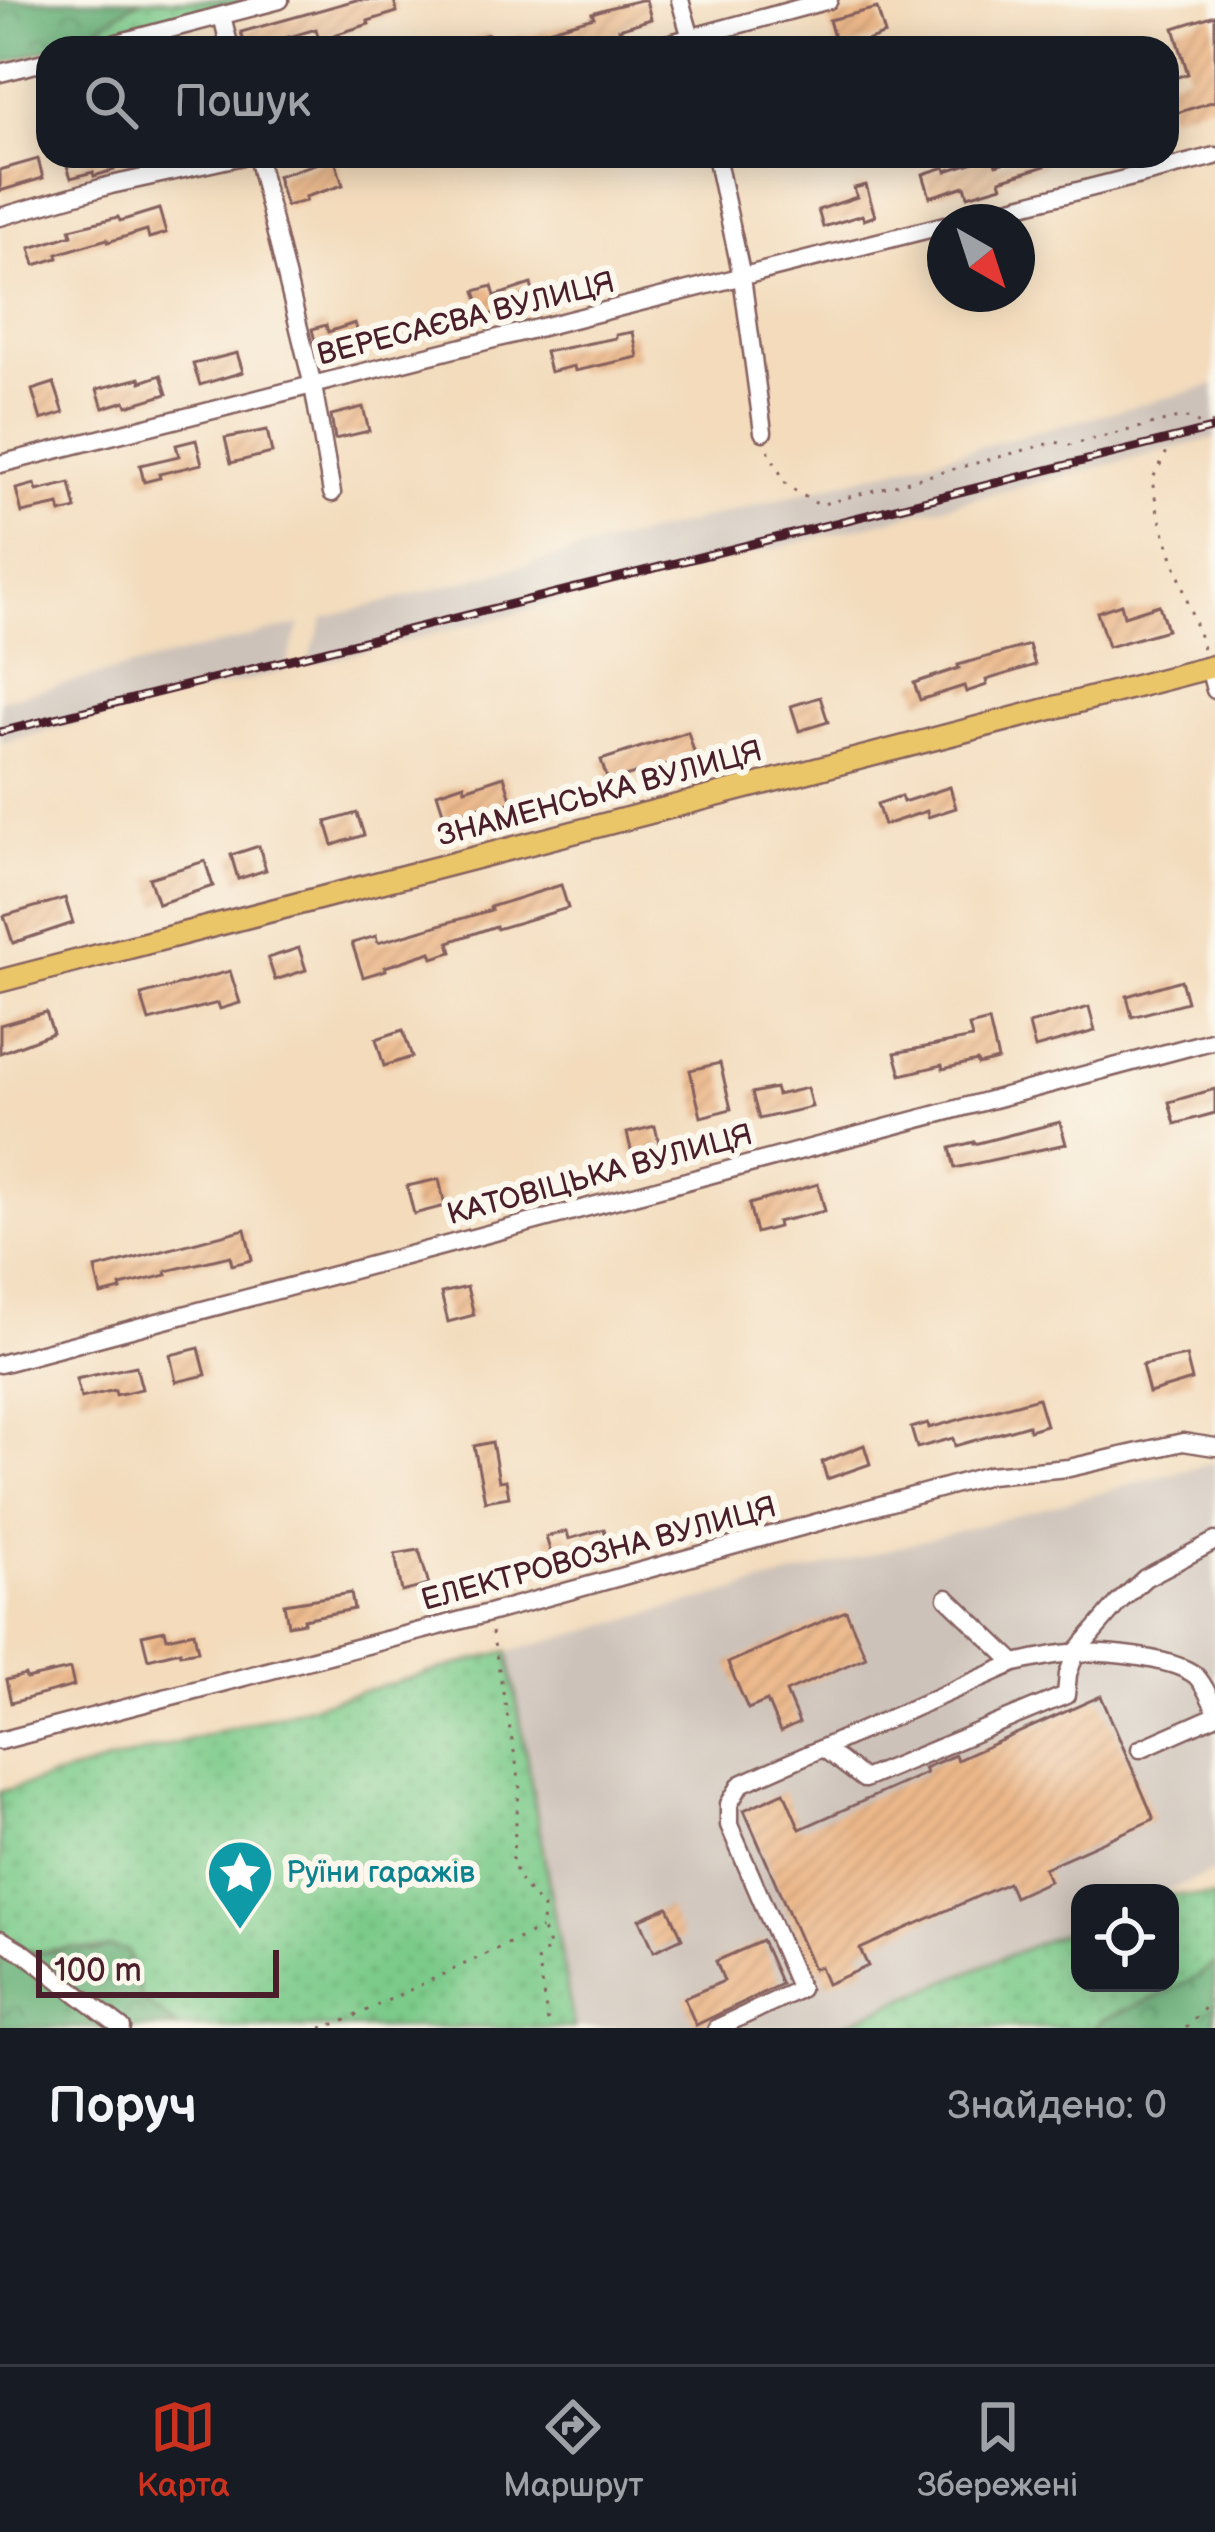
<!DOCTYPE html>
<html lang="uk">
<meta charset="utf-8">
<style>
:root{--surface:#171b24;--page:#20242c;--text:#f1f3f6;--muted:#9ea1a6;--line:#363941;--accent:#c8321e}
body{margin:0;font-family:"Balsamiq Sans",sans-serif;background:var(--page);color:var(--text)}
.controls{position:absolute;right:36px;bottom:36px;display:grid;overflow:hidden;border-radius:24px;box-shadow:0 6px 30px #0003}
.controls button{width:108px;height:108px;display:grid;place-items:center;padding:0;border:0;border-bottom:3px solid var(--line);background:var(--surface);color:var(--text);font:60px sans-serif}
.compass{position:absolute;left:927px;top:204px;width:108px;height:108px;border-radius:50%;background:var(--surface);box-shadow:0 6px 30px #0003;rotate:141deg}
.scale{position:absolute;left:36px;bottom:30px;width:243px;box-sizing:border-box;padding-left:12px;border:6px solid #4a1f2b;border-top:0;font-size:33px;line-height:42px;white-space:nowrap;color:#4a1f2b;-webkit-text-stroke:9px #fbf7ec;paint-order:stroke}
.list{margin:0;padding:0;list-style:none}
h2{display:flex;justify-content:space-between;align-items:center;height:156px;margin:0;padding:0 48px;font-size:51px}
h2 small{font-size:39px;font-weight:400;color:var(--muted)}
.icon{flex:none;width:66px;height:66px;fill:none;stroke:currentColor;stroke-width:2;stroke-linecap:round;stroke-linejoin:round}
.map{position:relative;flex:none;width:1215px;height:2028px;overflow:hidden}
.search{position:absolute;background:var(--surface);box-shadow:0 6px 30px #0003;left:36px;right:36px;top:36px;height:132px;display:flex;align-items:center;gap:30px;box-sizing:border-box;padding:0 42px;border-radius:36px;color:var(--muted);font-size:45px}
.sheet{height:336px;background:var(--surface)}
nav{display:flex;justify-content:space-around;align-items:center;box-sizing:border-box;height:168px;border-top:3px solid var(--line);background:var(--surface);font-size:33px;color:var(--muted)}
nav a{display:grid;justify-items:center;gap:6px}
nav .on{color:var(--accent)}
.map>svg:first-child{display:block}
.industrial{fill:#cdc2b9}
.grass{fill:url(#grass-dots);stroke:#63755a;stroke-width:3}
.forest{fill:url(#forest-crowns);stroke:#586750;stroke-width:3}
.building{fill:url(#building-hatch)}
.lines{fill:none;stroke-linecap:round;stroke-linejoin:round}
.minor-casing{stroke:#85615e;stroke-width:21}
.major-casing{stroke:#85615e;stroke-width:26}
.path{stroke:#85615e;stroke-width:3;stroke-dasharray:3 9;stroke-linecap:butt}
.minor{stroke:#fff;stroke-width:16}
.major{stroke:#ebc669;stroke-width:21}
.rail-casing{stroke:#4a1f2b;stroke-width:9}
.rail{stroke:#fbf7ec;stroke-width:4.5;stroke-dasharray:14;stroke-linecap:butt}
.labels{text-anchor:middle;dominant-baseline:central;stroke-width:12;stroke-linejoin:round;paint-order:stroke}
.street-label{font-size:30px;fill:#4a1f2b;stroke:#fbf7ec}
.culture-label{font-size:30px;fill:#0d838f;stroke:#fbf7ec;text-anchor:start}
</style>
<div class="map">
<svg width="1215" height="2028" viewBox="0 0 1215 2028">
<defs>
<pattern id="grass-dots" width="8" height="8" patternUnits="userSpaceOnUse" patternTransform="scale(3)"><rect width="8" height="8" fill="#7ccb8a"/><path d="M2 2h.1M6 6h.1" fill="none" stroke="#6dae77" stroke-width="1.8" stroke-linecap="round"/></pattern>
<pattern id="forest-crowns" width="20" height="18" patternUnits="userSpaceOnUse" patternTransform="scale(3)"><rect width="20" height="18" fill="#65af76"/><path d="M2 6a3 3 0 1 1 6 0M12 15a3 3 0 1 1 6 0" fill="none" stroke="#558e61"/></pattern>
<pattern id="building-hatch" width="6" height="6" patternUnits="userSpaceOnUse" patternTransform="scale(3)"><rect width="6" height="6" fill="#ecb88a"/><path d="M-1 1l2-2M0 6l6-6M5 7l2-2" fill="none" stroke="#cc9e77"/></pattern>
</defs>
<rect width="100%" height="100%" fill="#fbf7ec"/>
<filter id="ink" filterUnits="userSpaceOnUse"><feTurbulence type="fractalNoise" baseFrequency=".00833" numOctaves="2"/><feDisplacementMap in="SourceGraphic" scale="24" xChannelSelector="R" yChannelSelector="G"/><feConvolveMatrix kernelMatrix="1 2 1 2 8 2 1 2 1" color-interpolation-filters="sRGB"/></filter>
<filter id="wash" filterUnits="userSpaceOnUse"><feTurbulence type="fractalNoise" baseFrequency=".004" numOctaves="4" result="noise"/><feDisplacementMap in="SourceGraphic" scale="48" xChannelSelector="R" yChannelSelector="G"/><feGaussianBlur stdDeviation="2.7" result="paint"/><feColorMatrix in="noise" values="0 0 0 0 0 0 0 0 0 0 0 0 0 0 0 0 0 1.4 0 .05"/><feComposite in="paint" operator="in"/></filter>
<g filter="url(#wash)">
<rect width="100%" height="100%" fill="#f3dbbc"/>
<g class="industrial">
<path d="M1215,385V438L306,666L324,618Z"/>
<path d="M300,624L285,671L0,743V700Z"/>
<path d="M1215,1462V1871L1161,1893H1080V1926L833,2028H574L508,1652Z"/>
</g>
<g class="grass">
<path d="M143,0H239L242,6L98,48H49L98,27L132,4Z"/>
<path d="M508,1651L574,2028H178L142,2001L109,1947C93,1952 83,1947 68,1948C34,1951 32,1958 0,1939V1792Z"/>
<path d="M1170,1894L1215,1897V1962L1199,1976L1164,1994L1102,2020L1093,2028H833L1080,1926V1983H1170Z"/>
</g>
<g class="forest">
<path d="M0,0H143C124,6 110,21 92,30C63,45 32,54 0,64Z"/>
<path d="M0,1939L24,1953L52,1952L72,1947L94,1952L109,1947L128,1951L142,2000L178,2028H0Z"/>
<path d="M1215,1962V2028H1093L1102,2020L1164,1994L1199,1976Z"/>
</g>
<g id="blocks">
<g class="building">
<path d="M356,0H394L397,12L368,21L369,24L334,35L335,38L320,43L316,29L268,43L269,48H246L241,32Z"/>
<path d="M641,0H646L651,19L619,29L622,37L602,43L599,34L549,48H454V45L488,34L491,44L526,34L527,36L594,17L592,13L612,7Z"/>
<path d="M877,8L885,34L849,48H837L829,20Z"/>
<path d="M1215,15V101L1167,116V80L1188,74L1174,28Z"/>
<path d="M88,156H139V160L113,167L114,170L94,176L93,172L71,178L67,166L89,159Z"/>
<path d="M993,156L996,165L1026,156H1042L1045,166L1000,180L1002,186L968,196L965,186L930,197L923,174L945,167L946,171Z"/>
<path d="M334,158L343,185L305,197L306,201L286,206L277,176Z"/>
<path d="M38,159L43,178L0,191V170Z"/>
<path d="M866,185L875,216L864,220L862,215L823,227L818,210L857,197L854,188Z"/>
<path d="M159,209L166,233L149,238L147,230L108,242L107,239L57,254L58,258L35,265L30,248L72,235L70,229L118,217L120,221Z"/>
<path d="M531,284L536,303L483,316L475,291L492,286L495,296Z"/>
<path d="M355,323L360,340L333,348L334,353L319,357L312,329L326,325L328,332Z"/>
<path d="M633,332L638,357L575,371L574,366L550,372L545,352L616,338V335Z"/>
<path d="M237,353L243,372L200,385L193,364Z"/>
<path d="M161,375L167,394L127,406L125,401L103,408L97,389L140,378L141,382Z"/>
<path d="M54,383L64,413L41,420L32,390Z"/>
<path d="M363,407L369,431L335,439L331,415Z"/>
<path d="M267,430L272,453L231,463L225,438Z"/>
<path d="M196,440L202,464L159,474L160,478L144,482L140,465L179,456L176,445Z"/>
<path d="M70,483L76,509L61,513L59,505L22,513L16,489L35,484L37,491Z"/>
<path d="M1121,604L1124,616L1159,605L1167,630L1108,647L1097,612Z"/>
<path d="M1029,645L1035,665L986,680L987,685L966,692L964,686L920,700L914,683L959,668L958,665Z"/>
<path d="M820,697L828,722L799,731L791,706Z"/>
<path d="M688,732L698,765L675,772L672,763L608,782L601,760Z"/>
<path d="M504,776L512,802L485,811L483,806L445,818L437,793L464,784L465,789Z"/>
<path d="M950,787L956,808L928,817L927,811L884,825L877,804L901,796L903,802Z"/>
<path d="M357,813L364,835L333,845L326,822Z"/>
<path d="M259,846L266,870L238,879L231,855Z"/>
<path d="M205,861L213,886L158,904L149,878Z"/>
<path d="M561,885L568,908L497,929L496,926L449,942L452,952L433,958L431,952L385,967L386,970L363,977L352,943L376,936L378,943L491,910L490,907Z"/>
<path d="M65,898L73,923L13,943L4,916Z"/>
<path d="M299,948L306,970L275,980L268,958Z"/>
<path d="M230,971L240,1003L220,1009L218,1003L149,1021L141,995Z"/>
<path d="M1181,980L1187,1002L1132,1017L1127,996Z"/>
<path d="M1089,1007L1095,1031L1035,1048L1029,1024Z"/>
<path d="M46,1012L53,1033L0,1053V1025Z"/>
<path d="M989,1021L998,1060L978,1065L977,1061L943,1069L942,1065L901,1075L895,1053L972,1038L969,1026Z"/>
<path d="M403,1030L412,1057L384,1066L376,1039Z"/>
<path d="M720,1063L731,1109L701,1117L690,1070Z"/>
<path d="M775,1088L777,1095L807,1088L812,1107L759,1119L752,1093Z"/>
<path d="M1215,1089V1113L1175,1124L1169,1102Z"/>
<path d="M1060,1122L1066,1144L955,1168L950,1148L974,1142V1144Z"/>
<path d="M655,1126L661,1152L633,1158L627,1133Z"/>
<path d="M439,1179L445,1206L414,1214L407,1186Z"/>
<path d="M818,1184L825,1211L777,1222L778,1227L756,1233L749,1204Z"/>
<path d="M245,1229L252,1260L232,1265L230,1256L166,1271L167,1275L120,1286L121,1290L101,1295L95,1269Z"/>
<path d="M467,1287L474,1315L448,1322L441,1293Z"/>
<path d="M199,1348L206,1375L176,1382L170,1355Z"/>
<path d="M1186,1356L1192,1380L1149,1393L1142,1365Z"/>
<path d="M136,1366L142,1389L116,1395L115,1390L81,1398L76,1379Z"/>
<path d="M1038,1398L1046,1425L1029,1430L1028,1425L955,1446L953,1438L917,1448L911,1428L928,1423L929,1428Z"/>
<path d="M492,1442L499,1481L506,1480L509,1497L485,1501L474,1446Z"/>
<path d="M864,1445L870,1464L827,1479L822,1462Z"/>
<path d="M604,1529L609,1546L591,1551L590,1546L552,1557L546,1537L567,1531L569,1539Z"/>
<path d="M419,1550L429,1585L402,1592L395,1554Z"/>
<path d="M351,1593L354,1609L303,1619L304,1622L288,1625L284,1604Z"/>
<path d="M846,1611L866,1657L786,1692L799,1723L780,1732L767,1701L748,1709L728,1663Z"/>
<path d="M165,1630L167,1638L194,1632L198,1651L180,1654V1651L148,1659L142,1635Z"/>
<path d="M70,1669L74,1686L11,1703L6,1680L25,1675L26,1679Z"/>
<path d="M1101,1696L1154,1819L1044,1868L1049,1881L1014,1897L1008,1883L860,1949L868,1966L827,1984L820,1967L813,1969L744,1810L784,1792L800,1829L926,1773L924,1768L955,1755L957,1760Z"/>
<path d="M668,1907L682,1938L654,1951L640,1919Z"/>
<path d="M762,1941L781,1984L696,2025L684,1998L724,1981L716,1961Z"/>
</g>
</g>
</g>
<g filter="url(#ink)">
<use href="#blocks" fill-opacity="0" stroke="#85615e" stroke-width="3"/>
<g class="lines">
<g class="minor-casing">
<g id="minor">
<path d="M680,0L693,45"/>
<path d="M222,16L230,48"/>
<path d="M98,48L280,0"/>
<path d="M652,48L829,0"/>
<path d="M0,73L48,61"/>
<path d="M257,156L313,386L332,493"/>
<path d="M716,156L742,277L763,432"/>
<path d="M0,217L111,185L243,156"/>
<path d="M956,222L1215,156"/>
<path d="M0,464L945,225"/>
<path d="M1209,667L1215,690"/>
<path d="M0,1364L1215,1040"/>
<path d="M947,1598L1015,1663"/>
<path d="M0,1741L489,1613L989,1475L1069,1468L1183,1442L1215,1447"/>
<path d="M823,1748L864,1779L1066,1695L1068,1674L1076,1652L1118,1603L1145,1578L1215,1541"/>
<path d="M1140,1749L1215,1716"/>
<path d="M0,1939L24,1953L122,2028"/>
<path d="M717,2028L800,1989L729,1825V1804L741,1784L1015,1663C1034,1659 1053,1654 1072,1653C1103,1651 1171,1657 1195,1675C1204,1683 1209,1697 1215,1708"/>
</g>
</g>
<g class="major-casing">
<path id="major" d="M0,981L1215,666"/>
</g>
<g class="path">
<path d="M768,450L787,486L819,505L1055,442L1069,445L1174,419L1190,418L1209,430"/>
<path d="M1203,648L1158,513L1152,480L1173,440L1209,430L1215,417"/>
<path d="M492,1632L520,1784L512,1861L522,1884L543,1907L542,1927L550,1948L537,1959L549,2028"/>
<path d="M321,2028L344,2021L541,1928"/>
<path d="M1186,2028L1215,1997"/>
</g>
<use href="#minor" class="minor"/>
<use href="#major" class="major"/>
<g class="rail-casing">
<path id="rail" d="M0,732L1215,428"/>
</g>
<use href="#rail" class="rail"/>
</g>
</g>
<defs>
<g id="sight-pin" transform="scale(3.45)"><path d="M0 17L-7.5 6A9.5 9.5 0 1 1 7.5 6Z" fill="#0f9aa8" stroke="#fbf7ec"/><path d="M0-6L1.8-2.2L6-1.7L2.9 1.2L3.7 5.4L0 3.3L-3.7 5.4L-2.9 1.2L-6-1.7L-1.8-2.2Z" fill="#fff"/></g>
</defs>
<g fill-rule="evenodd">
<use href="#sight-pin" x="240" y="1873"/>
</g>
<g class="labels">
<g class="street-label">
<text transform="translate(466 319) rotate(-14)">ВЕРЕСАЄВА ВУЛИЦЯ</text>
<text transform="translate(600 794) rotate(-15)">ЗНАМЕНСЬКА ВУЛИЦЯ</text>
<text transform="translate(600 1175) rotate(-15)">КАТОВІЦЬКА ВУЛИЦЯ</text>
<text transform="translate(599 1554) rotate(-15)">ЕЛЕКТРОВОЗНА ВУЛИЦЯ</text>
</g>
<g class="culture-label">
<text x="286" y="1873">Руїни гаражів</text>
</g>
</g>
</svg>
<div class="controls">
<button><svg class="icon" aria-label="locate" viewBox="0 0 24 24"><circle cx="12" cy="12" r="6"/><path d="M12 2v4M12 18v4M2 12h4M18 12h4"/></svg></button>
</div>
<svg class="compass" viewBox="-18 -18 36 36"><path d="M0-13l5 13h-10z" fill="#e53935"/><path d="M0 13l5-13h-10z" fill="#9ea1a6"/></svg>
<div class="scale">100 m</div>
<div class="search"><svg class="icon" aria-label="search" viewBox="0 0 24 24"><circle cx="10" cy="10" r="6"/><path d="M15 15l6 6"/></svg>Пошук</div>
</div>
<section class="sheet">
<h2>Поруч<small>Знайдено: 0</small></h2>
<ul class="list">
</ul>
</section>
<nav>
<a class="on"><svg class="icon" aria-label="map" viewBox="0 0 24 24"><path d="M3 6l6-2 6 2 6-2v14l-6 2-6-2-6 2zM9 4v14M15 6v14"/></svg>Карта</a>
<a><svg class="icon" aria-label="directions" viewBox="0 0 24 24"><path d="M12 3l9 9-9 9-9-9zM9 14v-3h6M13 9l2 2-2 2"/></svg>Маршрут</a>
<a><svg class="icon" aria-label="saved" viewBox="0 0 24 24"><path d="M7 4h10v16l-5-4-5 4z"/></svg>Збережені</a>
</nav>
